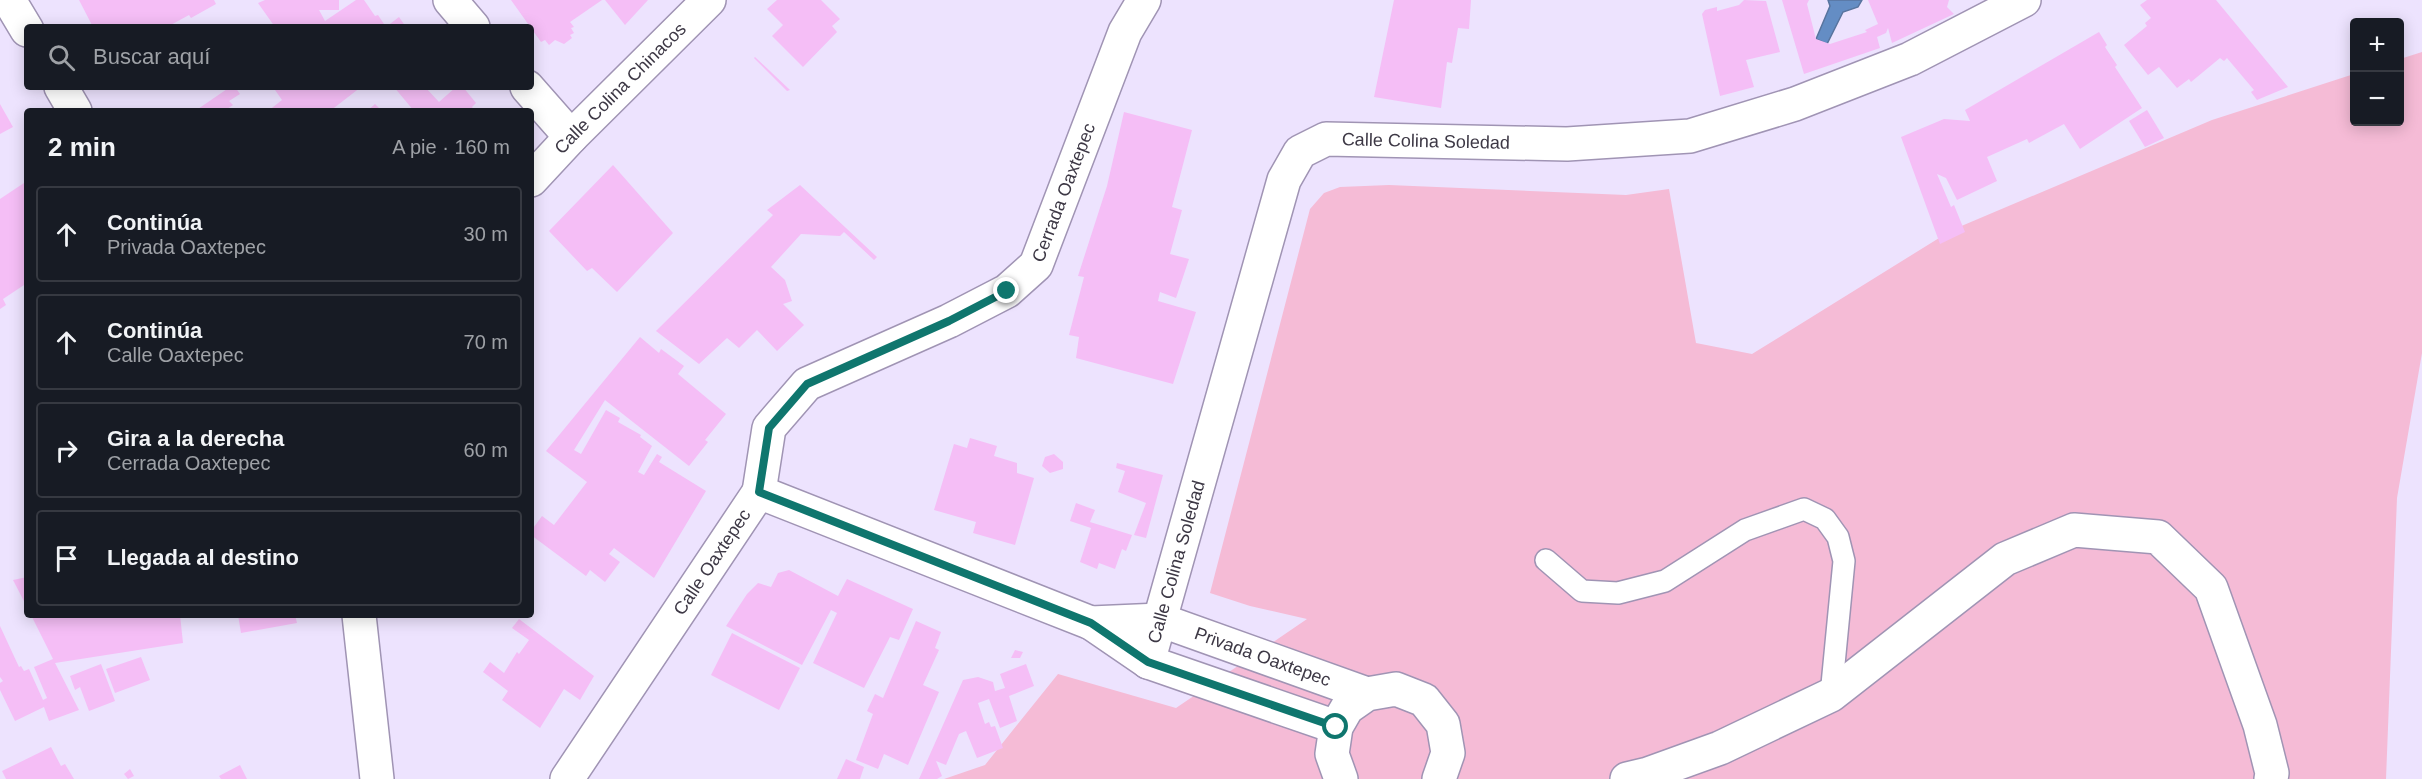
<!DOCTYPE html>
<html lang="es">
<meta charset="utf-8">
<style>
:root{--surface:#171b24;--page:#242831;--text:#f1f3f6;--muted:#9ea1a6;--line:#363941}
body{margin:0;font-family:Arial,sans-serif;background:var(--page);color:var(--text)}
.controls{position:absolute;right:18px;top:18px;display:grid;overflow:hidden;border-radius:6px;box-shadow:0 3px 15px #0003}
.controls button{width:54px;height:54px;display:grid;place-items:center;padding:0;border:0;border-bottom:2px solid var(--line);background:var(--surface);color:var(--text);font:30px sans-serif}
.stop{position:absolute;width:18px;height:18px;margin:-14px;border:4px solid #0f766e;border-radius:50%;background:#fff}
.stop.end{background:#0f766e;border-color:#fff;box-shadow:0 2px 6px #0008}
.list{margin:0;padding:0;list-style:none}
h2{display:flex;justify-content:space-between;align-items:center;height:78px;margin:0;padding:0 24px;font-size:26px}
h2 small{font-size:20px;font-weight:400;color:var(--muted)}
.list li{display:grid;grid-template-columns:39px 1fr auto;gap:18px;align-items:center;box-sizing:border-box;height:96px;margin:0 12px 12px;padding:0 12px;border:2px solid var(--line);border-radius:6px}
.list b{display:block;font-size:22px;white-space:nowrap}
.list p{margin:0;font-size:20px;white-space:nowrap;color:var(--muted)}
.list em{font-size:20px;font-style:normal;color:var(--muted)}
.icon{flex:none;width:33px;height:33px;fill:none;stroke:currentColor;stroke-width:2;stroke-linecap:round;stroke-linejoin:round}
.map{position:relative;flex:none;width:2422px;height:779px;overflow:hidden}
.search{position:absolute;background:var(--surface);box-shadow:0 3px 15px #0003;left:24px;top:24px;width:510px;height:66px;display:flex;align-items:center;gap:15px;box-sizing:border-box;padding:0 21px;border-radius:6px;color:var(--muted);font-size:22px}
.panel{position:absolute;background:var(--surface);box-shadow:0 3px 15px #0003;left:24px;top:108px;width:510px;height:510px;border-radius:6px}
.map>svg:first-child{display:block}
.green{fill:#f5bbd6}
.water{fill:#648dc4;stroke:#58749e;stroke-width:1.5}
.building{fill:#f5bef6}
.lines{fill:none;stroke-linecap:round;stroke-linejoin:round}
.service-casing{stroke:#a094b4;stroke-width:24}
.minor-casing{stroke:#a094b4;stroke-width:36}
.tertiary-casing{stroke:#a094b4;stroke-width:36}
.service{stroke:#fff;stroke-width:21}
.minor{stroke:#fff;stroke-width:33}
.tertiary{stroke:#fff;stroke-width:33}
.route{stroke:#0f766e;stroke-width:8}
.labels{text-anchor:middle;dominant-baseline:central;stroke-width:6;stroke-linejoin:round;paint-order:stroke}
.street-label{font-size:18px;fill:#3d3845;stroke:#fff}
</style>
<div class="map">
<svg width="2422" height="779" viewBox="0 0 2422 779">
<rect width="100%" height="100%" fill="#ede3fe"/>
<path class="green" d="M2422,52V353L2397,498L2386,779H944L985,765L1058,674L1176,708L1307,619L1250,606L1210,593L1310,209L1324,193L1340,187L1389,185L1626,195L1669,189L1696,343L1752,354L1952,230L2212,120L2354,74V122H2400V59Z"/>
<path class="water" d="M1828,0H1862L1858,7L1843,12L1827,44L1816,39L1830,6Z"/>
<g class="building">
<path d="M79,0H214L216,4L191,18L189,15L167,27H93Z"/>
<path d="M265,0H339V10H319L325,21L356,0H364L375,16L378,15L386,27L399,17L406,27H275L258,3Z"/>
<path d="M511,0H602L570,22L574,27L571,28L574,33L570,35L572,38L564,44L555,40L549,45L545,40L541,42Z"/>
<path d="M605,0H648L625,25Z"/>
<path d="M777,0H821L840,19L832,26L837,32L803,67L772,36L783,25L767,9Z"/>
<path d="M1394,0H1471L1469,29L1458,28L1452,63L1447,62L1441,108L1374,97Z"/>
<path d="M1744,0L1766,1L1780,52L1746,60L1754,87L1720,96L1702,14L1705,10L1717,7V11L1739,5Z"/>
<path d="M1782,0H1809L1807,4L1816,39L1830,44L1867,32L1865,30L1878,24L1868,0H1949L1947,7L1954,14L1892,43L1888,28L1886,33L1877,37L1880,48L1804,74Z"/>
<path d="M2147,0H2216L2288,87L2257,100L2251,92L2254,90L2227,58L2224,61L2220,58L2191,82L2189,79L2177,88L2159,67L2148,75L2124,45L2147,26L2145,23L2151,18L2140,5Z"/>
<path d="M2099,32L2107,45L2105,47L2117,65L2115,67L2142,108L2080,149L2064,124L2029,143L2027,139L1987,157L1997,181L1957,200L1946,178L1937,174L1951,207L1954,205L1965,232L1940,244L1901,137L1944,119L1970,121L1965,110Z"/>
<path d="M755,57L790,90L787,91L754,58Z"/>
<path d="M230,87H235L240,94L229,101L233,105L224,111H195Z"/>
<path d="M273,87H361L330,111H268L282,100Z"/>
<path d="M394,87H425L439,102L456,87H463L476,103L472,107L475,111H414Z"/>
<path d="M0,104L13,127L0,134Z"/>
<path d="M375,104L382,111H367Z"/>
<path d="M2147,110L2164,138L2145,147L2129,121Z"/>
<path d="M1124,112L1192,130L1172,207L1182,210L1170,254L1189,259L1176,298L1160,292L1158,301L1196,312L1173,384L1076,358L1079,337L1069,335L1084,277L1078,276L1107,186Z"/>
<path d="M613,165L673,233L617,292L592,268L587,271L549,231Z"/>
<path d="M27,181V283L3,299L6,305L0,309V199Z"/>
<path d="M800,185L877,257L874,260L844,232L840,236L801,234L771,267L785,280L792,301L783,304L804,325L777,351L757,330L739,348L727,338L699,364L656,331L773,215L767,210Z"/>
<path d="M640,337L659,353L661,349L684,366L678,374L726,414L705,440L708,442L689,466L605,400L574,450L581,454L606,410L620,418L618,422L641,435L640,437L652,446L638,472L644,475L657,454L662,457L659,462L706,491L654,578L614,548L609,554L620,562L605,582L590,570L586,576L531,535V531L542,516L554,525L587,482L546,451Z"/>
<path d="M970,438L997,446L994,456L1017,463V473L1034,478L1015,545L973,533L976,522L934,510L954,444L967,448Z"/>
<path d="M1054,454L1063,462V469L1050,473L1042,466L1045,457Z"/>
<path d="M1117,463L1163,475L1146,538L1134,535L1146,503L1118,492L1125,471L1116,468Z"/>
<path d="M1076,503L1095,510L1090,522L1132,535L1126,551L1122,549L1115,569L1099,563L1097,569L1080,562L1091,528L1070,521Z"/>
<path d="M789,570L838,596L847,579L913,609L899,640L890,637L864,688L813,663L837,613L831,610L802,665L726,626L747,594L758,583L771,587L778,573Z"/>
<path d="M27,577V607L13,580Z"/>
<path d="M31,615H180L183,643L55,663L79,710L49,721L44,707L15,721L0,690V683L3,681L0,677V626L19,667L21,666L24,671L29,669L43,700L47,698L34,667L53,659Z"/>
<path d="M238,615H295L297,623L241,633Z"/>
<path d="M519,619L594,676L580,700L564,689L540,728L502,700L508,691L483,672L490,662L504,673L517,652L519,654L529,640L512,628Z"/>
<path d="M916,621L941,632L935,648L939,650L923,685L939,692L908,765L884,754L878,769L856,760L873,714L867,711L875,694L883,698Z"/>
<path d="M732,633L800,668L779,710L711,675Z"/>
<path d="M1015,650L1023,652L1020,658H1011Z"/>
<path d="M141,657L150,680L115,693L106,669Z"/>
<path d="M101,664L115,701L89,711L80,687L75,690L70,676Z"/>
<path d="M1026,664L1034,686L1009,696L1017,721L1000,728L989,699L978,703L985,724L989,722L991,727L995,726L1003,748L977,758L966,731L959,734L946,765L936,761L942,776L937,779H919L963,680L978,677L993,682L995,691L1005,688L1000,674Z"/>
<path d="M51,747L61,766L65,764L74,779H6L2,771Z"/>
<path d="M846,759L864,767L860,779H837Z"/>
<path d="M240,765L247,779H221L219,776Z"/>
<path d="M130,769L134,776L128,779L124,774Z"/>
</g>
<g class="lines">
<g class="service-casing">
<path id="service" d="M1546,560L1582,591L1618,593L1665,581L1745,530L1804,509L1825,519L1838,537L1844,561L1831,695"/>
</g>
<g class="minor-casing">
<g id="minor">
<path d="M450,0L473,27"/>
<path d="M527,87L571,137"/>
<path id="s1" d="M759,492L769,428L807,384L949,321L1007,291L1036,265L1125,32L1144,0"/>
<path d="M1627,779L1648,774L1720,748L1831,695L2005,559L2074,530L2158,537L2211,588L2260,725L2272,773L2271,779"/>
</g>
</g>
<g class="tertiary-casing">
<g id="tertiary">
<path d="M9,0L27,30"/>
<path d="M61,87L75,111"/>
<path id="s2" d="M531,180L571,137L709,0"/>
<path d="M359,615L377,779"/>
<path id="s3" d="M1091,623L1160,620L1367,694"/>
<path id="s4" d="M1148,662L1284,180L1300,152L1326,139L1567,144L1690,136L1795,104L1910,59L2024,0"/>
<path id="s5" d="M567,779L759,492L1091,623L1148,662L1336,727"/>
<path d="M1341,779L1332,754L1336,727L1347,708L1367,694L1396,689L1424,700L1443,724L1448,753L1439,779"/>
</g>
</g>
<use href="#service" class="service"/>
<use href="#minor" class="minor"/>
<use href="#tertiary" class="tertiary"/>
</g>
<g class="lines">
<path class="route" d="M1007,291L949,321L807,384L769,428L759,492L1091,623L1148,662L1336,727"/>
</g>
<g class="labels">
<g class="street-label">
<text stroke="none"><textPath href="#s2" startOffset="128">Calle Colina Chinacos</textPath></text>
<text stroke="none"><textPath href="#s4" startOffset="662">Calle Colina Soledad</textPath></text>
<text stroke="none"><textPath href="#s1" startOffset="460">Cerrada Oaxtepec</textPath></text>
<text stroke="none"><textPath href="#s5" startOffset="261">Calle Oaxtepec</textPath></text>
<text stroke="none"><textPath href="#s4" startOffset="104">Calle Colina Soledad</textPath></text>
<text stroke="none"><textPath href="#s3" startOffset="178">Privada Oaxtepec</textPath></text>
</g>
</g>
</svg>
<div class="controls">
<button>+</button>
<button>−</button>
</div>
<div class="stop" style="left:1336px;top:727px"></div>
<div class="stop end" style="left:1007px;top:291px"></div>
<div class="search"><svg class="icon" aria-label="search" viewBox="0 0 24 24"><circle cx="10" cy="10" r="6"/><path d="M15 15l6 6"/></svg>Buscar aquí</div>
<section class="panel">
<h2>2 min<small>A pie · 160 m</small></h2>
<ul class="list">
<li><svg class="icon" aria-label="ahead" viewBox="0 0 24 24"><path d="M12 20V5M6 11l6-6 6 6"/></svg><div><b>Continúa</b><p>Privada Oaxtepec</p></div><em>30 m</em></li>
<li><svg class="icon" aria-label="ahead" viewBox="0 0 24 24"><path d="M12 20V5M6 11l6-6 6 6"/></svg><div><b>Continúa</b><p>Calle Oaxtepec</p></div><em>70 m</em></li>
<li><svg class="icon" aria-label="right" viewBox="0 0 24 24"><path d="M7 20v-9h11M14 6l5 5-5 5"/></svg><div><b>Gira a la derecha</b><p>Cerrada Oaxtepec</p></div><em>60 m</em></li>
<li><svg class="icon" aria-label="arrive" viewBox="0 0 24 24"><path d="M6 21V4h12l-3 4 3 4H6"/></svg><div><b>Llegada al destino</b></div></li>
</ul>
</section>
</div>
